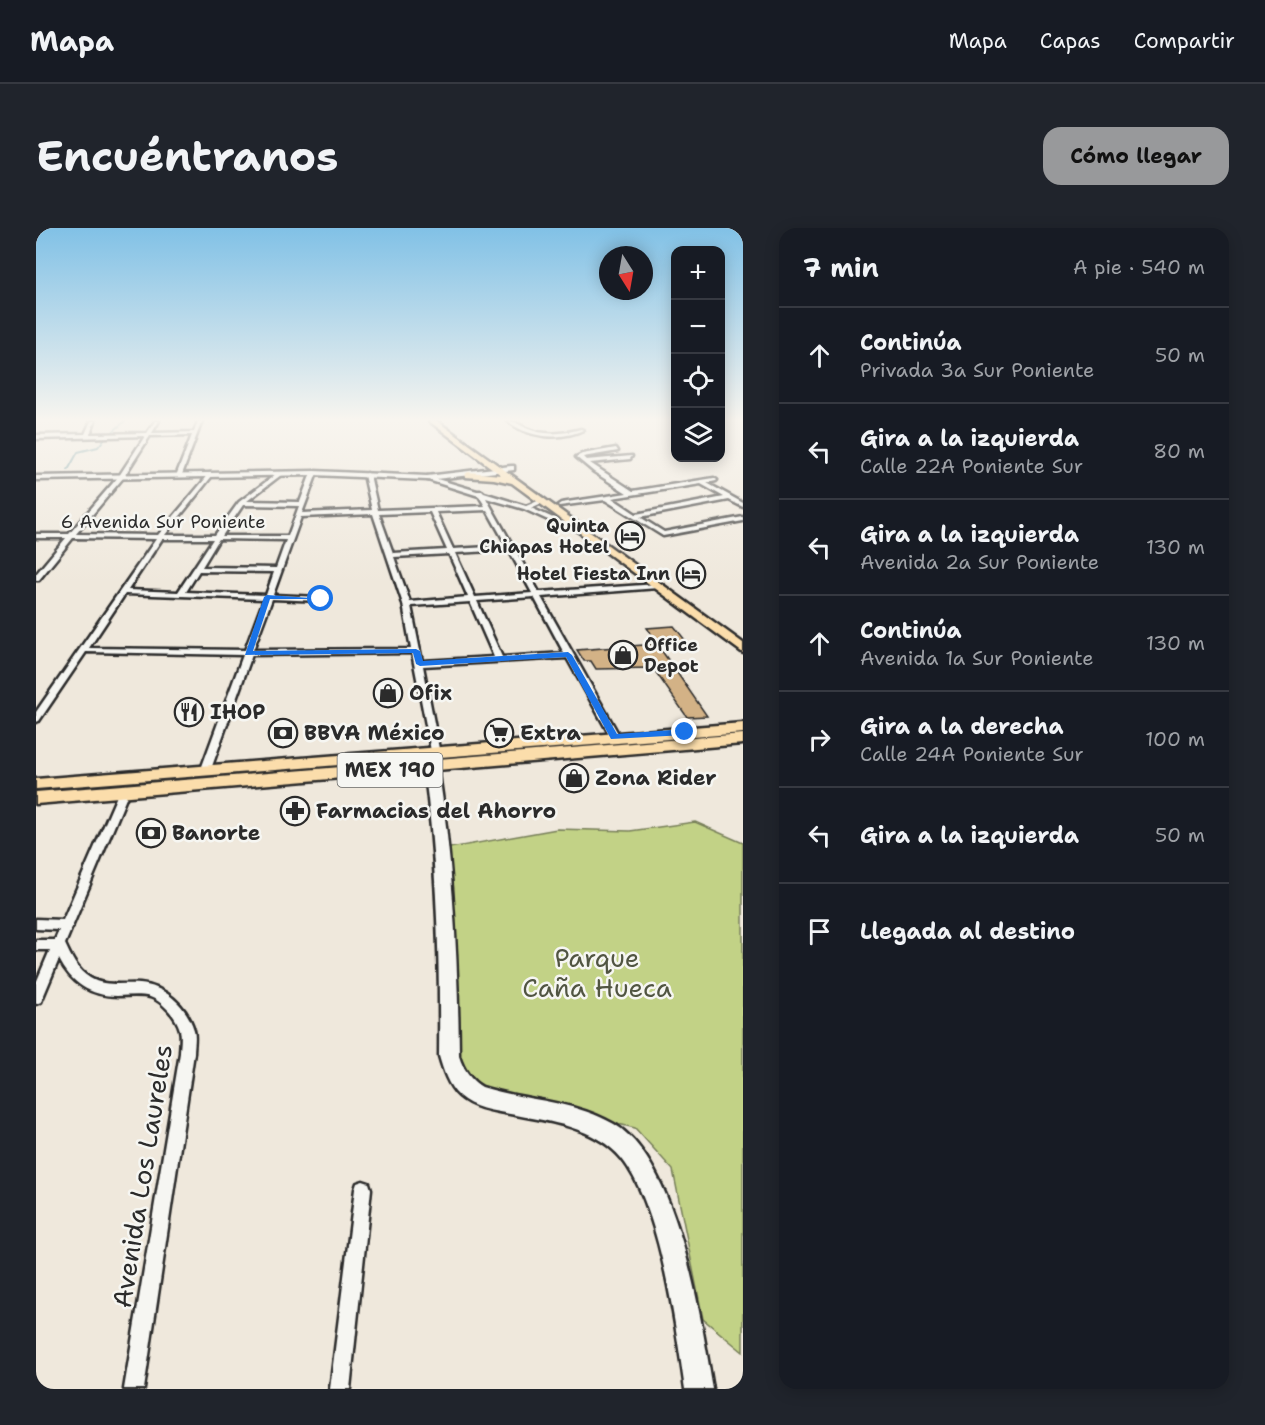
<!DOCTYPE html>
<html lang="es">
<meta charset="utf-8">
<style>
:root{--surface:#171b24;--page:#20242c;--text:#f1f3f6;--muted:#9ea1a6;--line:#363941;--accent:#98999b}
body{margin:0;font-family:"Shantell Sans",sans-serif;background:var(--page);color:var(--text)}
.controls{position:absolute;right:18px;top:18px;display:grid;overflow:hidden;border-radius:12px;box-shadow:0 3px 15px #0003}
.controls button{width:54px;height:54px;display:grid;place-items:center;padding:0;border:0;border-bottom:2px solid var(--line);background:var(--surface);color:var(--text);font:30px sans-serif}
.compass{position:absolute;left:563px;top:18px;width:54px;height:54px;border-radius:50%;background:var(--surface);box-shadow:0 3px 15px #0003;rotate:169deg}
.stop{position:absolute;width:18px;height:18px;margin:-14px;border:4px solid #1a73e8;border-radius:50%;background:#fff}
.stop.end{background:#1a73e8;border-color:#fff;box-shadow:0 2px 6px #0008}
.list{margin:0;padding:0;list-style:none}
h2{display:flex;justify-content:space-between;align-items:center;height:78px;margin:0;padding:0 24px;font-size:26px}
h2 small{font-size:20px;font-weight:400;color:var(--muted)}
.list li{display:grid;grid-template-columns:39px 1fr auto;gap:18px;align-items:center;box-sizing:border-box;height:96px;padding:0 24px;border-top:2px solid var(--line)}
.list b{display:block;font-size:22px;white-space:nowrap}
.list p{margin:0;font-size:20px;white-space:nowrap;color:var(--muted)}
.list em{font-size:20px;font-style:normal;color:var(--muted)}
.icon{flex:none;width:33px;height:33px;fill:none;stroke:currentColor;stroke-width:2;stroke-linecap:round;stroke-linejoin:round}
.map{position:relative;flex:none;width:707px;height:1161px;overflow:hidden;border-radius:18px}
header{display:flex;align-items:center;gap:36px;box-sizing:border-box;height:84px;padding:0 30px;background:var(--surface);border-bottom:2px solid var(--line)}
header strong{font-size:28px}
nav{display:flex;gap:33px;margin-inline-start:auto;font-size:21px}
.intro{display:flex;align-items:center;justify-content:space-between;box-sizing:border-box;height:144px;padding:0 36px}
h1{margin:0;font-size:42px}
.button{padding:15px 27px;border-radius:18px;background:var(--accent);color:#111;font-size:21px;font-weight:700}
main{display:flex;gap:36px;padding:0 36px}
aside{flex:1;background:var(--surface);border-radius:18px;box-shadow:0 3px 15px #0003}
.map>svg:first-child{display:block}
.green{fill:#c2d286;stroke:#767e58;stroke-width:1.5}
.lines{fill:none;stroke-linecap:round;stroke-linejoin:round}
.stream{stroke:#629199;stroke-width:2}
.building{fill:#d3b286;stroke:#2b2b2b;stroke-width:1.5}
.street-casing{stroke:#2b2b2b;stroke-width:5}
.secondary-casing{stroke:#2b2b2b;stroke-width:5}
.primary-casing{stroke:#2b2b2b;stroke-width:5}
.street{fill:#f6f6f2;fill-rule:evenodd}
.secondary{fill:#f6f6f2;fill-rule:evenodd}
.primary{fill:#fbddab;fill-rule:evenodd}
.route{fill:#1a73e8}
.labels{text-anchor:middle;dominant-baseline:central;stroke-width:5;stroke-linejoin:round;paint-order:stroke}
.far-street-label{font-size:18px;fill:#2b2b2b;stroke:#f6f6f2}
.far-poi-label{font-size:18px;font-weight:bold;fill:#2b2b2b;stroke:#f6f6f2;text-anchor:end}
.shield{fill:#f6f6f2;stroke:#686867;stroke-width:1.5}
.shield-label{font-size:20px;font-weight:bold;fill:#2b2b2b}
.poi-label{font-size:21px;font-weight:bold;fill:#2b2b2b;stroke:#f6f6f2;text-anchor:start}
.near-park-label{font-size:26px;fill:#515542;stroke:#f6f6f2}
.near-street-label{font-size:26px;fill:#2b2b2b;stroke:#f6f6f2}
</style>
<header>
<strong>Mapa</strong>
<nav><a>Mapa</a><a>Capas</a><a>Compartir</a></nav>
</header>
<div class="intro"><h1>Encuéntranos</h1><a class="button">Cómo llegar</a></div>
<main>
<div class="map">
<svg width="707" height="1161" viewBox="0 0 707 1161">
<rect width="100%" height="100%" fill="#efe8dc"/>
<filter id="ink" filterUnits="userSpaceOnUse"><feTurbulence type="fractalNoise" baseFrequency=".0167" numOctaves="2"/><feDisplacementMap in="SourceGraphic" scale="12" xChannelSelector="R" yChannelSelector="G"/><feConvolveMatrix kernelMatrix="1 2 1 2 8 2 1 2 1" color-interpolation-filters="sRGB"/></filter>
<g filter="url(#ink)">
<path class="green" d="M659,594L707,615V1124L667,1091L637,942L599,900L439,862L421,830L408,621L521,601L594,603Z"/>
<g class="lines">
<g class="stream">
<path d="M73,207L89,193"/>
<path d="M32,242L42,224L62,219L70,209"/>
</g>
</g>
<g class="building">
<path d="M638,398L653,417L625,419L611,400Z"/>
<path d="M621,416L635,436L671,488L651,489L617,440L560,441L555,433H548L541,422Z"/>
</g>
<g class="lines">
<g class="street-casing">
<g id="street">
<path d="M55,193H59L54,206L111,205L119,193H123L116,205L158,204L162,193H166L145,249L140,248L156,207L114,208L87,250L40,306L122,307L174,245L176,246V248L129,307H179L203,274L243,244L245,245V247L211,273L264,274L275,245L278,243L281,245L266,285L336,282L328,247L331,245L334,247L342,282L449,278L443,268L389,251L388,250L391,248L441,263H446L448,265L490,278L504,272H508V274L495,280L526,294L538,293V295L523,297L488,281L450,270L503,364L622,356L626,358L622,360L505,369L584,509L579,512L576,511L531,430L387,438L404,526L402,528H396L376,425L216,427L175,541L170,544L165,541L207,427L50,424L3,493L0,494V484L120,311L37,310L3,352H0V346L30,310H0V306H33L83,248L109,208L0,211V207L49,206ZM207,277L263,278L252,308H186ZM451,282L471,318L417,321L400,284ZM394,284L411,322L357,325L343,286ZM337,286L367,376L375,421L217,422L236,371L285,373L289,371L285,369L237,367L265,289ZM126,311H177L142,364L92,362ZM183,311L250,312L240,340L166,339ZM473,322L496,365L439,369L419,325ZM413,326L432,369L374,374L358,329ZM163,343L238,344L230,367L150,364ZM89,366L228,371L209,422L53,420ZM498,369L528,425L466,429L441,373ZM434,374L458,429L386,433L375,378Z"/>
<path d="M472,193C479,193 484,197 490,200C509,208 526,206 545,201L547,202C524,213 491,210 472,193Z"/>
<path d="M580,220L582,223L547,229L550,232L596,228L594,231L554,235L597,263L678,250L681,252L680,253L671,255L707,275V279L693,272L604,289L628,304L707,289V293L627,308L569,272L523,278L522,277L525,275L591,265L558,244L540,229L546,226ZM665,256L688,269L600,286L576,270Z"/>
<path d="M88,559L93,563L29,716C35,729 41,742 54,750C69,759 87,755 104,756C129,758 151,778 158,802C160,809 158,817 158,825L108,1161H88L144,825C144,818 146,809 144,802C141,789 126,773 114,769C103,766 92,768 81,768C54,768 35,755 23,731L5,774L0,776V755L14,722H0V712H19L23,702L0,701V691L27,692L83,563Z"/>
<path d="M327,953L333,955L335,961L314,1161H294L319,961L321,955Z"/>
</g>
</g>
<g class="secondary-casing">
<g id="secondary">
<path d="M475,238H478V242L391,252L278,247L0,252V248L278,243L391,248Z"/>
<path d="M395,534L402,539C417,635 422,731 423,828C427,841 434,852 446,859C490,873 537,872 578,896C642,934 665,1091 677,1161H649C640,1100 624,978 586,931C560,899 512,893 474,886C457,883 436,880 423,868C412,858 407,842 403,828C404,731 401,635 388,539Z"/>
</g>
</g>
<g class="primary-casing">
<g id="primary">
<path d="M393,193H401L707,415V425L476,255L458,251L429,249L428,247L432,244L465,247Z"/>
<path d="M707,495V505L0,561V551Z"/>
<path d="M707,506V516L0,576V564Z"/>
</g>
</g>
<use href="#street" class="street"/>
<use href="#secondary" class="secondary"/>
<use href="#primary" class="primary"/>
</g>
</g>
<linearGradient id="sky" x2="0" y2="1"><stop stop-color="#81c1e6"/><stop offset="0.54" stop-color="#f8f5ef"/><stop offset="1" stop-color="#f8f5ef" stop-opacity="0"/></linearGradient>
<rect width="707" height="355" fill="url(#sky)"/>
<path class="route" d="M231,367L289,371H234L217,423L380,421L384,423L387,433L532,424L536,427L581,506L649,501L653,504L649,507L575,511L530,429L384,438L380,436L377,425L209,427L228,369Z"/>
<defs>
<g id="hotel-ring" transform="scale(1.5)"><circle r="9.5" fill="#f6f6f2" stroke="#2b2b2b" stroke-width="1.5"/><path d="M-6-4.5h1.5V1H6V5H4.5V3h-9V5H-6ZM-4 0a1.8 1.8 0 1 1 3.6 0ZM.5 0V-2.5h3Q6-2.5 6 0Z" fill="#2b2b2b"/></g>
<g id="shop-ring" transform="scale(1.5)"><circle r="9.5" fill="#f6f6f2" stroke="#2b2b2b" stroke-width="1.5"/><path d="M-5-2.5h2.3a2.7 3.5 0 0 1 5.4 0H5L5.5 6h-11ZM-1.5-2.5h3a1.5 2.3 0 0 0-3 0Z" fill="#2b2b2b"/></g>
<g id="restaurant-ring" transform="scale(1.5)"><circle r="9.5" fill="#f6f6f2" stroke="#2b2b2b" stroke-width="1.5"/><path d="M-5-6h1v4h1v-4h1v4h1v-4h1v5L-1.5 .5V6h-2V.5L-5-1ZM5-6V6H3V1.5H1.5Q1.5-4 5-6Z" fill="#2b2b2b"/></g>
<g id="bank-ring" transform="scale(1.5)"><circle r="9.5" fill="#f6f6f2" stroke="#2b2b2b" stroke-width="1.5"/><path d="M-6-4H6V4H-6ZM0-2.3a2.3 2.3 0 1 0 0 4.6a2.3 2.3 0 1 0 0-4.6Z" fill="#2b2b2b"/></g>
<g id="supermarket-ring" transform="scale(1.5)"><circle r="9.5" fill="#f6f6f2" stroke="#2b2b2b" stroke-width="1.5"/><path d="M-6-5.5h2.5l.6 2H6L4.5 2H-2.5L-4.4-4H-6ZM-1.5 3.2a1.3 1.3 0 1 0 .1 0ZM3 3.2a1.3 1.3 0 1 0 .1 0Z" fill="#2b2b2b"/></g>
<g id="pharmacy-ring" transform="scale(1.5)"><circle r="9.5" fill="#f6f6f2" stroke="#2b2b2b" stroke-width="1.5"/><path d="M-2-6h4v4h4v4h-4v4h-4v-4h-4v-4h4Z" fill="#2b2b2b"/></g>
</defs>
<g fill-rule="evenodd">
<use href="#hotel-ring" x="594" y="308"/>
<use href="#hotel-ring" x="655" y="346"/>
<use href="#shop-ring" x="587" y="427"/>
<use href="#shop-ring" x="352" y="465"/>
<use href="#restaurant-ring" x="153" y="484"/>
<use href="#bank-ring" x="247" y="505"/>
<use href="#supermarket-ring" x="463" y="505"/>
<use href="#shop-ring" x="538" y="550"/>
<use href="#pharmacy-ring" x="259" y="583"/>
<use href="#bank-ring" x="115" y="605"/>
</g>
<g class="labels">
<g class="far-street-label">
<text x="127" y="294">6 Avenida Sur Poniente</text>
</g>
<g class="far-poi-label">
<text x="573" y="298">Quinta<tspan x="573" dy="21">Chiapas Hotel</tspan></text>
<text x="634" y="346">Hotel Fiesta Inn</text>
<text x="608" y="417" text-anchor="start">Office<tspan x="608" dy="21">Depot</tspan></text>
</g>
<rect class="shield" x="301.5" y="525" width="105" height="34" rx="4.5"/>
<g class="shield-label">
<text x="354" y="542">MEX 190</text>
</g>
<g class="poi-label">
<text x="373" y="465">Ofix</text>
<text x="174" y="484">IHOP</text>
<text x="268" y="505">BBVA México</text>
<text x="484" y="505">Extra</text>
<text x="559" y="550">Zona Rider</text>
<text x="280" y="583">Farmacias del Ahorro</text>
<text x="136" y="605">Banorte</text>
</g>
<g class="near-park-label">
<text x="561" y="729">Parque<tspan x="561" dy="30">Caña Hueca</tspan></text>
</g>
<g class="near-street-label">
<text transform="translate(106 948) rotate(-81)">Avenida Los Laureles</text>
</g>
</g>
</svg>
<div class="controls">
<button>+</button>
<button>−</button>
<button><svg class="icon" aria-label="locate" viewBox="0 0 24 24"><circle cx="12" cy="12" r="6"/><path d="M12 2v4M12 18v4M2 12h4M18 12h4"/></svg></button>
<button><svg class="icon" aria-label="layers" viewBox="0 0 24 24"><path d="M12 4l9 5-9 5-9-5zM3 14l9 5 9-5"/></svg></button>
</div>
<svg class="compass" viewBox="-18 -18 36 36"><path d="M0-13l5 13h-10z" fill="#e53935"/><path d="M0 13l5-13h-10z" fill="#9ea1a6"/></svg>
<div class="stop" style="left:285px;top:371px"></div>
<div class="stop end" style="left:649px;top:504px"></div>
</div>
<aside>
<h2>7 min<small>A pie · 540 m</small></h2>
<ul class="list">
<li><svg class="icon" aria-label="ahead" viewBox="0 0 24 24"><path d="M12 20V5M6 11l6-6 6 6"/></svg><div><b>Continúa</b><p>Privada 3a Sur Poniente</p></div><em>50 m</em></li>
<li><svg class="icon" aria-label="left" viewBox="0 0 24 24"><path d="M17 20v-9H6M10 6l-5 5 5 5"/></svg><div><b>Gira a la izquierda</b><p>Calle 22A Poniente Sur</p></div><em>80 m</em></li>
<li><svg class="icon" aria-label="left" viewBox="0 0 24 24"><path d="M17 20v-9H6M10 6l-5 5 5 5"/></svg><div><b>Gira a la izquierda</b><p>Avenida 2a Sur Poniente</p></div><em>130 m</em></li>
<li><svg class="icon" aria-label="ahead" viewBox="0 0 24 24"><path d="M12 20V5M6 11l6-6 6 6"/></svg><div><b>Continúa</b><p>Avenida 1a Sur Poniente</p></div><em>130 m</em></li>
<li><svg class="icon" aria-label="right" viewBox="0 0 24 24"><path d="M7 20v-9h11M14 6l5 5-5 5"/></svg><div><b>Gira a la derecha</b><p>Calle 24A Poniente Sur</p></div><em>100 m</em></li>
<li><svg class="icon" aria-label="left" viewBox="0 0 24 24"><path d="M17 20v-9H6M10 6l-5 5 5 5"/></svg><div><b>Gira a la izquierda</b></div><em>50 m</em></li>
<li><svg class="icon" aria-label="arrive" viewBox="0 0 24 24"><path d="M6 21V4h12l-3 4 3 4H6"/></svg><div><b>Llegada al destino</b></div></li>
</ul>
</aside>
</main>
